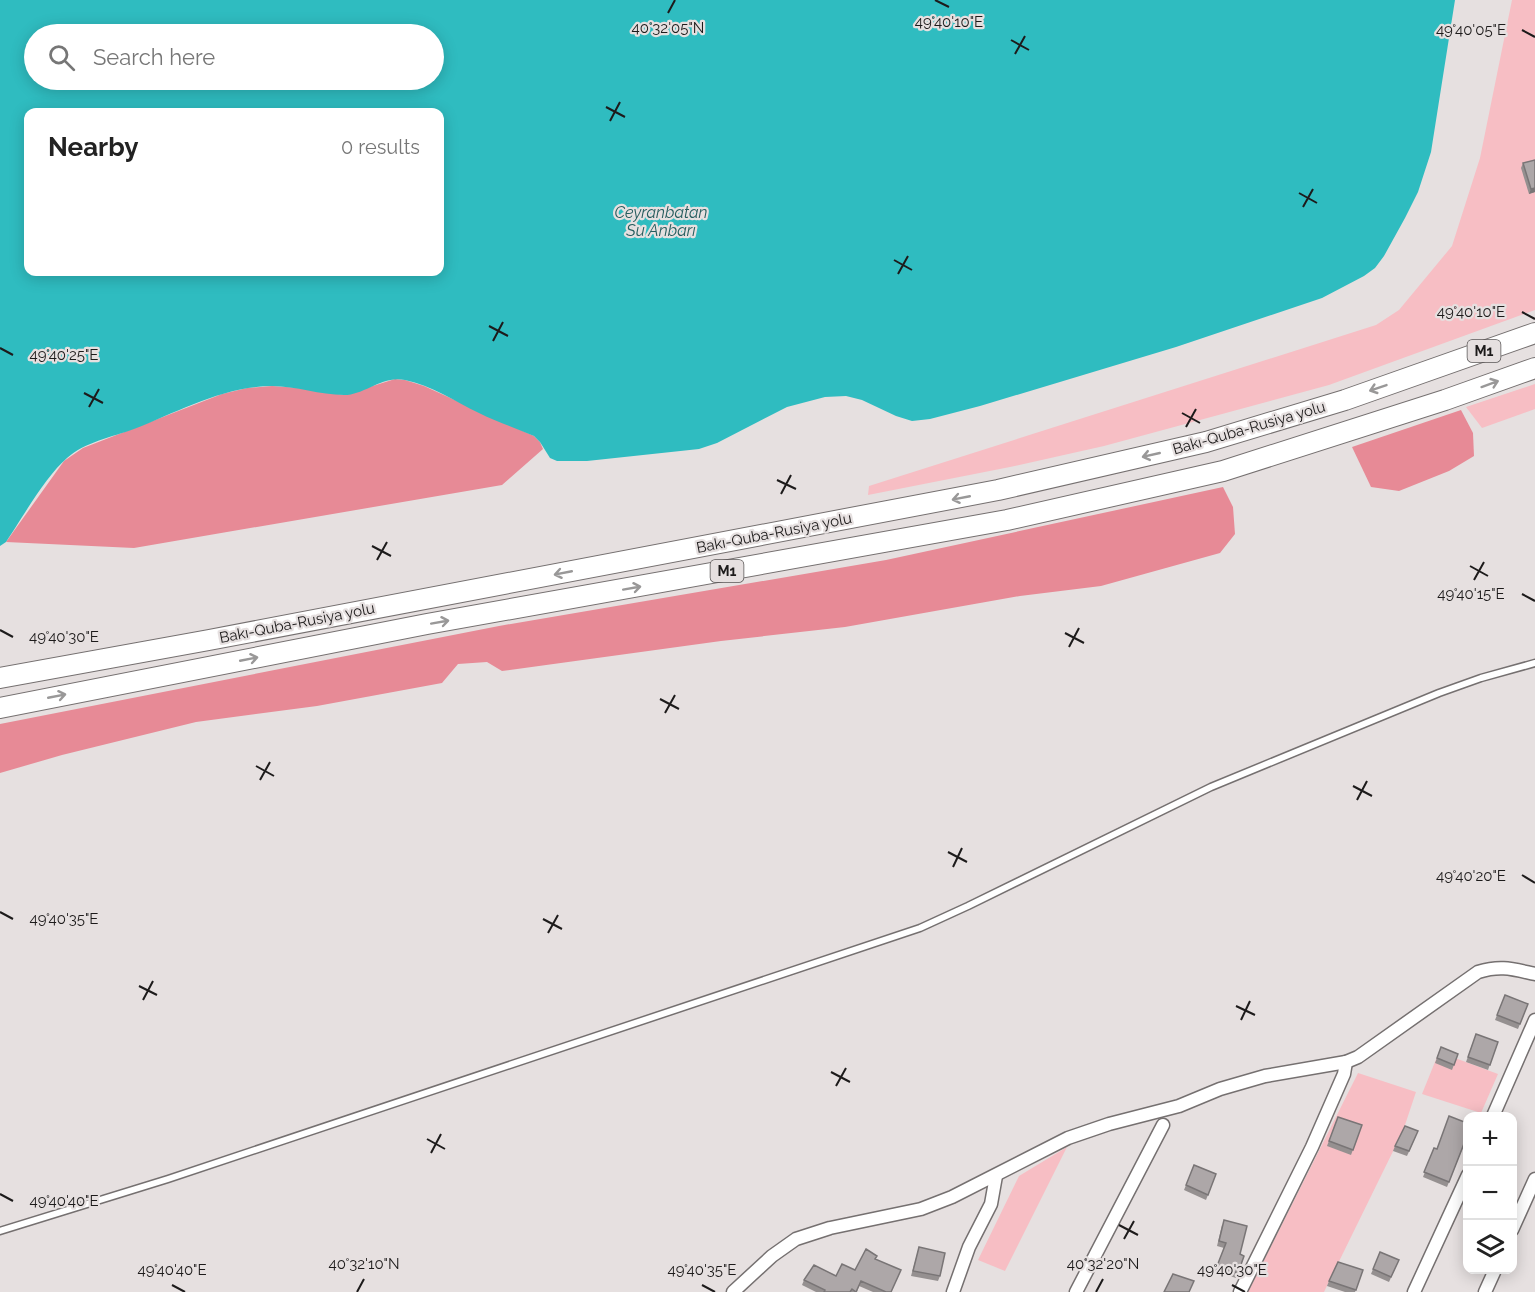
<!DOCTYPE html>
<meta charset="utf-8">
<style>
:root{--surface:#fff;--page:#f6f6f6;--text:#222;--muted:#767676;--line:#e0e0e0}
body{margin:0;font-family:Raleway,sans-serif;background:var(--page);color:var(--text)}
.controls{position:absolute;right:18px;bottom:18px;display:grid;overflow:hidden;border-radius:12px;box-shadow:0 3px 15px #0003}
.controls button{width:54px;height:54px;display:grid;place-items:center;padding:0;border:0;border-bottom:2px solid var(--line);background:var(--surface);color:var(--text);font:30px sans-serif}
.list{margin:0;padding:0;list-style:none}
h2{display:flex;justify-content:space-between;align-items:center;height:78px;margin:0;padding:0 24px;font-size:26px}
h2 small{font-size:20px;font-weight:400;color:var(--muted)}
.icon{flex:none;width:33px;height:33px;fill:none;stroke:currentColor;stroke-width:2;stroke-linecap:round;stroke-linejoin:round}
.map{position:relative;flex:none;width:1535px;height:1292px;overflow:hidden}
.search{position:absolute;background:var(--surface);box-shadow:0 3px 15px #0003;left:24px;top:24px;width:420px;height:66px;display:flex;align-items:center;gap:15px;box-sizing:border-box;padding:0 21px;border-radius:33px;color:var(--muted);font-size:22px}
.panel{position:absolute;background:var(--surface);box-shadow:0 3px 15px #0003;left:24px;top:108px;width:420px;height:168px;border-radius:12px}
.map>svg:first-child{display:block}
.green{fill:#f7bec4}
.forest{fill:#e78a96}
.water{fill:#2fbcc0;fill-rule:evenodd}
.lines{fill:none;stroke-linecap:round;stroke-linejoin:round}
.service-casing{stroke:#757070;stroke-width:9}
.minor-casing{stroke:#757070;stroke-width:15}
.trunk-casing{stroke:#757070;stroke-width:22}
.service{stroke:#fff;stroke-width:6}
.minor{stroke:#fff;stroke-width:12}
.trunk{stroke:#fff;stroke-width:20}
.wall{fill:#959090}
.shaded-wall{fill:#797576}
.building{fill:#ada7a8;stroke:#797576;stroke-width:1.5}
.oneway{stroke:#999898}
.ticks{fill:none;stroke:#1d1b1b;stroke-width:2}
.labels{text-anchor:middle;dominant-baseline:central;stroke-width:4.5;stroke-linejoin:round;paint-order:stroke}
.shield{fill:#e6e0e0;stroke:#595656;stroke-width:1.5}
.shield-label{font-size:14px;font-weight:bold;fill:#1d1b1b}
.street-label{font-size:15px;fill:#1d1b1b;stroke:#e6e0e0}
.water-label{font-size:16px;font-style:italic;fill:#255c5d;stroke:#e6e0e0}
.ticks-label{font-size:15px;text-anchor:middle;fill:#1d1b1b;stroke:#e6e0e0;stroke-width:4.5;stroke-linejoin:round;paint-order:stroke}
</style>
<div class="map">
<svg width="1535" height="1292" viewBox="0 0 1535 1292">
<rect width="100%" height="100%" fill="#e6e0e0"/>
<g class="green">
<path d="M1512,0H1535V310L1329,385L1104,446L1010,467L868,495L869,486L1376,325L1399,310L1452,246L1480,158Z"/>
<path d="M1535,384V409L1482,428L1466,407Z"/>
<path d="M1439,1052L1498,1074L1481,1113L1422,1094Z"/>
<path d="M1358,1073L1416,1092L1403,1131L1324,1292H1248Z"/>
<path d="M1067,1147L1005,1271L978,1260L1019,1176Z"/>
</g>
<g class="forest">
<path d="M395,379L405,380L424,386L534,436L540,442L543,449L502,485L134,548L6,542L64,461L83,448L222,394L247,388L272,386L301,388L344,395Z"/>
<path d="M1461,410L1473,433L1474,456L1449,471L1399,491L1371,487L1352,447Z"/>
<path d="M1223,487L1233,507L1235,534L1220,553L1101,586L1020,596L845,627L721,641L502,671L487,662L458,664L442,683L317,706L196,722L62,755L0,773V724L499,626L886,560Z"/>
</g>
<path class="water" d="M0,0H1455L1431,152L1418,192L1405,218L1384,256L1375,268L1364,276L1322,298L1176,347L980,406L930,419L912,421L896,416L862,400L846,396L825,397L787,407L717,443L699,449L587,461H557L550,458L540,442L534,436C516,428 497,422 479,413C456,402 431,385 405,380C382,375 365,395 344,395C320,395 296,386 272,386C224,386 177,412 134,429C112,437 85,442 67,458C46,476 22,518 6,542L0,546ZM34,34H434V80H34ZM28,112H440V272H28Z"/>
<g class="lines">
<g class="service-casing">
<path id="service" d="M0,1231L168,1179L920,928L968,906L1211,787L1439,693L1481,678L1535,663"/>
</g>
<g class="minor-casing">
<g id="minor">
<path d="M1493,1116L1535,1020"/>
<path d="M1512,1230L1535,1179"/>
<path d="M733,1292L772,1256L796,1239L830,1228L921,1209L952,1197L1068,1138L1109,1124L1179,1106L1220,1089L1265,1076L1346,1062L1358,1057L1478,972C1501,965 1512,969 1535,974"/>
<path d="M953,1292L969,1247L991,1204L996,1176"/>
<path d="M1076,1292L1163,1125"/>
<path d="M1240,1292L1312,1147L1344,1074L1346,1062"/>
<path d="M1414,1292L1468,1175"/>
<path d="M1485,1292L1495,1270"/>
</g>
</g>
<g class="trunk-casing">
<g id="trunk">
<path d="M0,678L209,640L998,490L1206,442L1345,400L1535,333"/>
<path d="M0,708L427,624L1007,520L1223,471L1445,400L1535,368"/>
</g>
</g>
<use href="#service" class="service"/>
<use href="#minor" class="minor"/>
<use href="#trunk" class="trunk"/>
</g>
<g class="wall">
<path d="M1523,163L1535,192L1529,194L1521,168Z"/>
<path d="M1505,995L1528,1004L1518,1029L1495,1020Z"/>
<path d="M1476,1034L1498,1042L1488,1070L1466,1062Z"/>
<path d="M1441,1047L1458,1054L1452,1070L1435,1063Z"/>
<path d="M1338,1117L1362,1125L1351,1155L1327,1146Z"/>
<path d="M1416,1136L1407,1156L1393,1151L1395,1146Z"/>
<path d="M1467,1137L1447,1187L1423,1177L1434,1148L1437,1149Z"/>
<path d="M1194,1165L1216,1174L1206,1200L1184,1190Z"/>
<path d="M1222,1225L1240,1254L1244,1256L1236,1278L1215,1271L1224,1248L1217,1246Z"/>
<path d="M919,1247L940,1276L938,1281L911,1276Z"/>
<path d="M1380,1252L1399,1260L1389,1282L1371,1274Z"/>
<path d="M875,1259L892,1292H873L859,1286L857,1292H816L802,1285L804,1280L836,1276L855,1270Z"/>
<path d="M1363,1270L1355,1292H1345L1327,1286L1329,1281Z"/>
</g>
<path class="shaded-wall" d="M1535,188V192L1529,194L1531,189Z"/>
<g class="building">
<path d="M1535,160V188L1531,189L1523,163Z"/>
<path d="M1505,995L1528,1004L1520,1024L1497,1015Z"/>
<path d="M1476,1034L1498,1042L1490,1065L1468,1057Z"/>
<path d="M1441,1047L1458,1054L1454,1065L1437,1058Z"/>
<path d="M1449,1116L1467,1123V1136L1449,1182L1424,1172L1434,1148L1437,1149Z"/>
<path d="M1338,1117L1362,1125L1353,1150L1329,1141Z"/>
<path d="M1405,1126L1418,1131L1409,1151L1395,1146Z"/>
<path d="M1194,1165L1216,1174L1208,1195L1186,1185Z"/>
<path d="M1224,1220L1247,1226L1240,1254L1244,1256L1238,1273L1217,1266L1226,1243L1219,1241Z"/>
<path d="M919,1247L945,1253L940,1276L913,1271Z"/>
<path d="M866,1249L877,1256L875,1259L901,1270L891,1292H886L861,1281L856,1292L852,1289L850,1292H824L825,1290L804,1280L814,1265L836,1276L842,1264L855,1270Z"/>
<path d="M1380,1252L1399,1260L1391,1277L1373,1269Z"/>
<path d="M1338,1262L1363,1270L1356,1290L1329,1281Z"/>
<path d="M1173,1274L1194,1281L1189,1292H1164Z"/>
</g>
<defs><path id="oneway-shaft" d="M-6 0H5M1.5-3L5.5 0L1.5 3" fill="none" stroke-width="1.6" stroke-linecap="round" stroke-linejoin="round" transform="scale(1.5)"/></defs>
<g class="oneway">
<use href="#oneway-shaft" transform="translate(1490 384) rotate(-20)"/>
<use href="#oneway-shaft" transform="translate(1378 388) rotate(161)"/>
<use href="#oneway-shaft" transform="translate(1151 455) rotate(167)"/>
<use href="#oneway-shaft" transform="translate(961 498) rotate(169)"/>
<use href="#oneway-shaft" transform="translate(563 573) rotate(169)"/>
<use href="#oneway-shaft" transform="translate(632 588) rotate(-10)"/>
<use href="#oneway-shaft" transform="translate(440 622) rotate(-10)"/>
<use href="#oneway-shaft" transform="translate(249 659) rotate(-11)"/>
<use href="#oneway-shaft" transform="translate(57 696) rotate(-11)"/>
</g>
<path class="ticks" d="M935,0L949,7M668,13L675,0M1522,30L1535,37M1011,40L1029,50M1015,54L1025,36M606,107L625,117M610,121L620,102M1299,193L1317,203M1303,207L1313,189M894,260L912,270M898,274L908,256M1522,312L1535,319M489,326L508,336M493,341L503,322M0,348L13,355M84,393L103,403M89,407L99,389M1182,413L1200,423M1186,427L1196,409M777,480L796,489M781,494L791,475M372,546L391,556M377,560L387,542M1470,566L1488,576M1474,580L1484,562M1522,594L1535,601M0,630L13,637M1065,633L1084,643M1069,647L1079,628M660,699L679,709M665,713L675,695M256,766L274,776M260,780L270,762M1353,786L1372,796M1357,800L1367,781M948,852L967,862M953,867L962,848M1522,875L1535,883M0,912L13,919M543,919L562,929M548,933L558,915M139,986L157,995M143,1000L153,981M1236,1006L1255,1015M1241,1020L1250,1001M831,1072L850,1082M836,1086L846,1068M427,1139L445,1149M431,1153L441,1134M0,1194L13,1201M1119,1225L1138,1235M1124,1239L1134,1221M172,1285L185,1292M702,1285L715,1292M1232,1285L1245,1292M357,1292L364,1279M1096,1292L1103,1279"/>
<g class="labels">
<g class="shield">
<rect x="1467.5" y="340" width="33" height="22" rx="4.5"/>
<rect x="710.5" y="560" width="33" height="22" rx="4.5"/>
</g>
<g class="shield-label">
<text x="1484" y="351">M1</text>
<text x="727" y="571">M1</text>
</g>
<g class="street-label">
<text transform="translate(1249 428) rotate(-16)">Bakı-Quba-Rusiya yolu</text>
<text transform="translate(774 533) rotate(-11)">Bakı-Quba-Rusiya yolu</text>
<text transform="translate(297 623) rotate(-11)">Bakı-Quba-Rusiya yolu</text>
</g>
<g class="water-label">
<text x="661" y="212">Ceyranbatan<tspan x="661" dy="18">Su Anbarı</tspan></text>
</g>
</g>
<g class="ticks-label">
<text x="949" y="27">49°40'10"E</text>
<text x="668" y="33">40°32'05"N</text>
<text x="1471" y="35">49°40'05"E</text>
<text x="1471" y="317">49°40'10"E</text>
<text x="64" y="360">49°40'25"E</text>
<text x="1471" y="599">49°40'15"E</text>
<text x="64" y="642">49°40'30"E</text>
<text x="1471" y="881">49°40'20"E</text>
<text x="64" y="924">49°40'35"E</text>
<text x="64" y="1206">49°40'40"E</text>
<text x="364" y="1269">40°32'10"N</text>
<text x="1103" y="1269">40°32'20"N</text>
<text x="172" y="1275">49°40'40"E</text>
<text x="702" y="1275">49°40'35"E</text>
<text x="1232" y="1275">49°40'30"E</text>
</g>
</svg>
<div class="controls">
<button>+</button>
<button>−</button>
<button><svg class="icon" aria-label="layers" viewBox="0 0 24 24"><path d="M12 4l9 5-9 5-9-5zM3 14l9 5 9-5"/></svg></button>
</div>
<div class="search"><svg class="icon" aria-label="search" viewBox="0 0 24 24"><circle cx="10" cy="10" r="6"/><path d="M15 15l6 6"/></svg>Search here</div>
<section class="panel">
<h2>Nearby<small>0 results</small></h2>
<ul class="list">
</ul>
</section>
</div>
